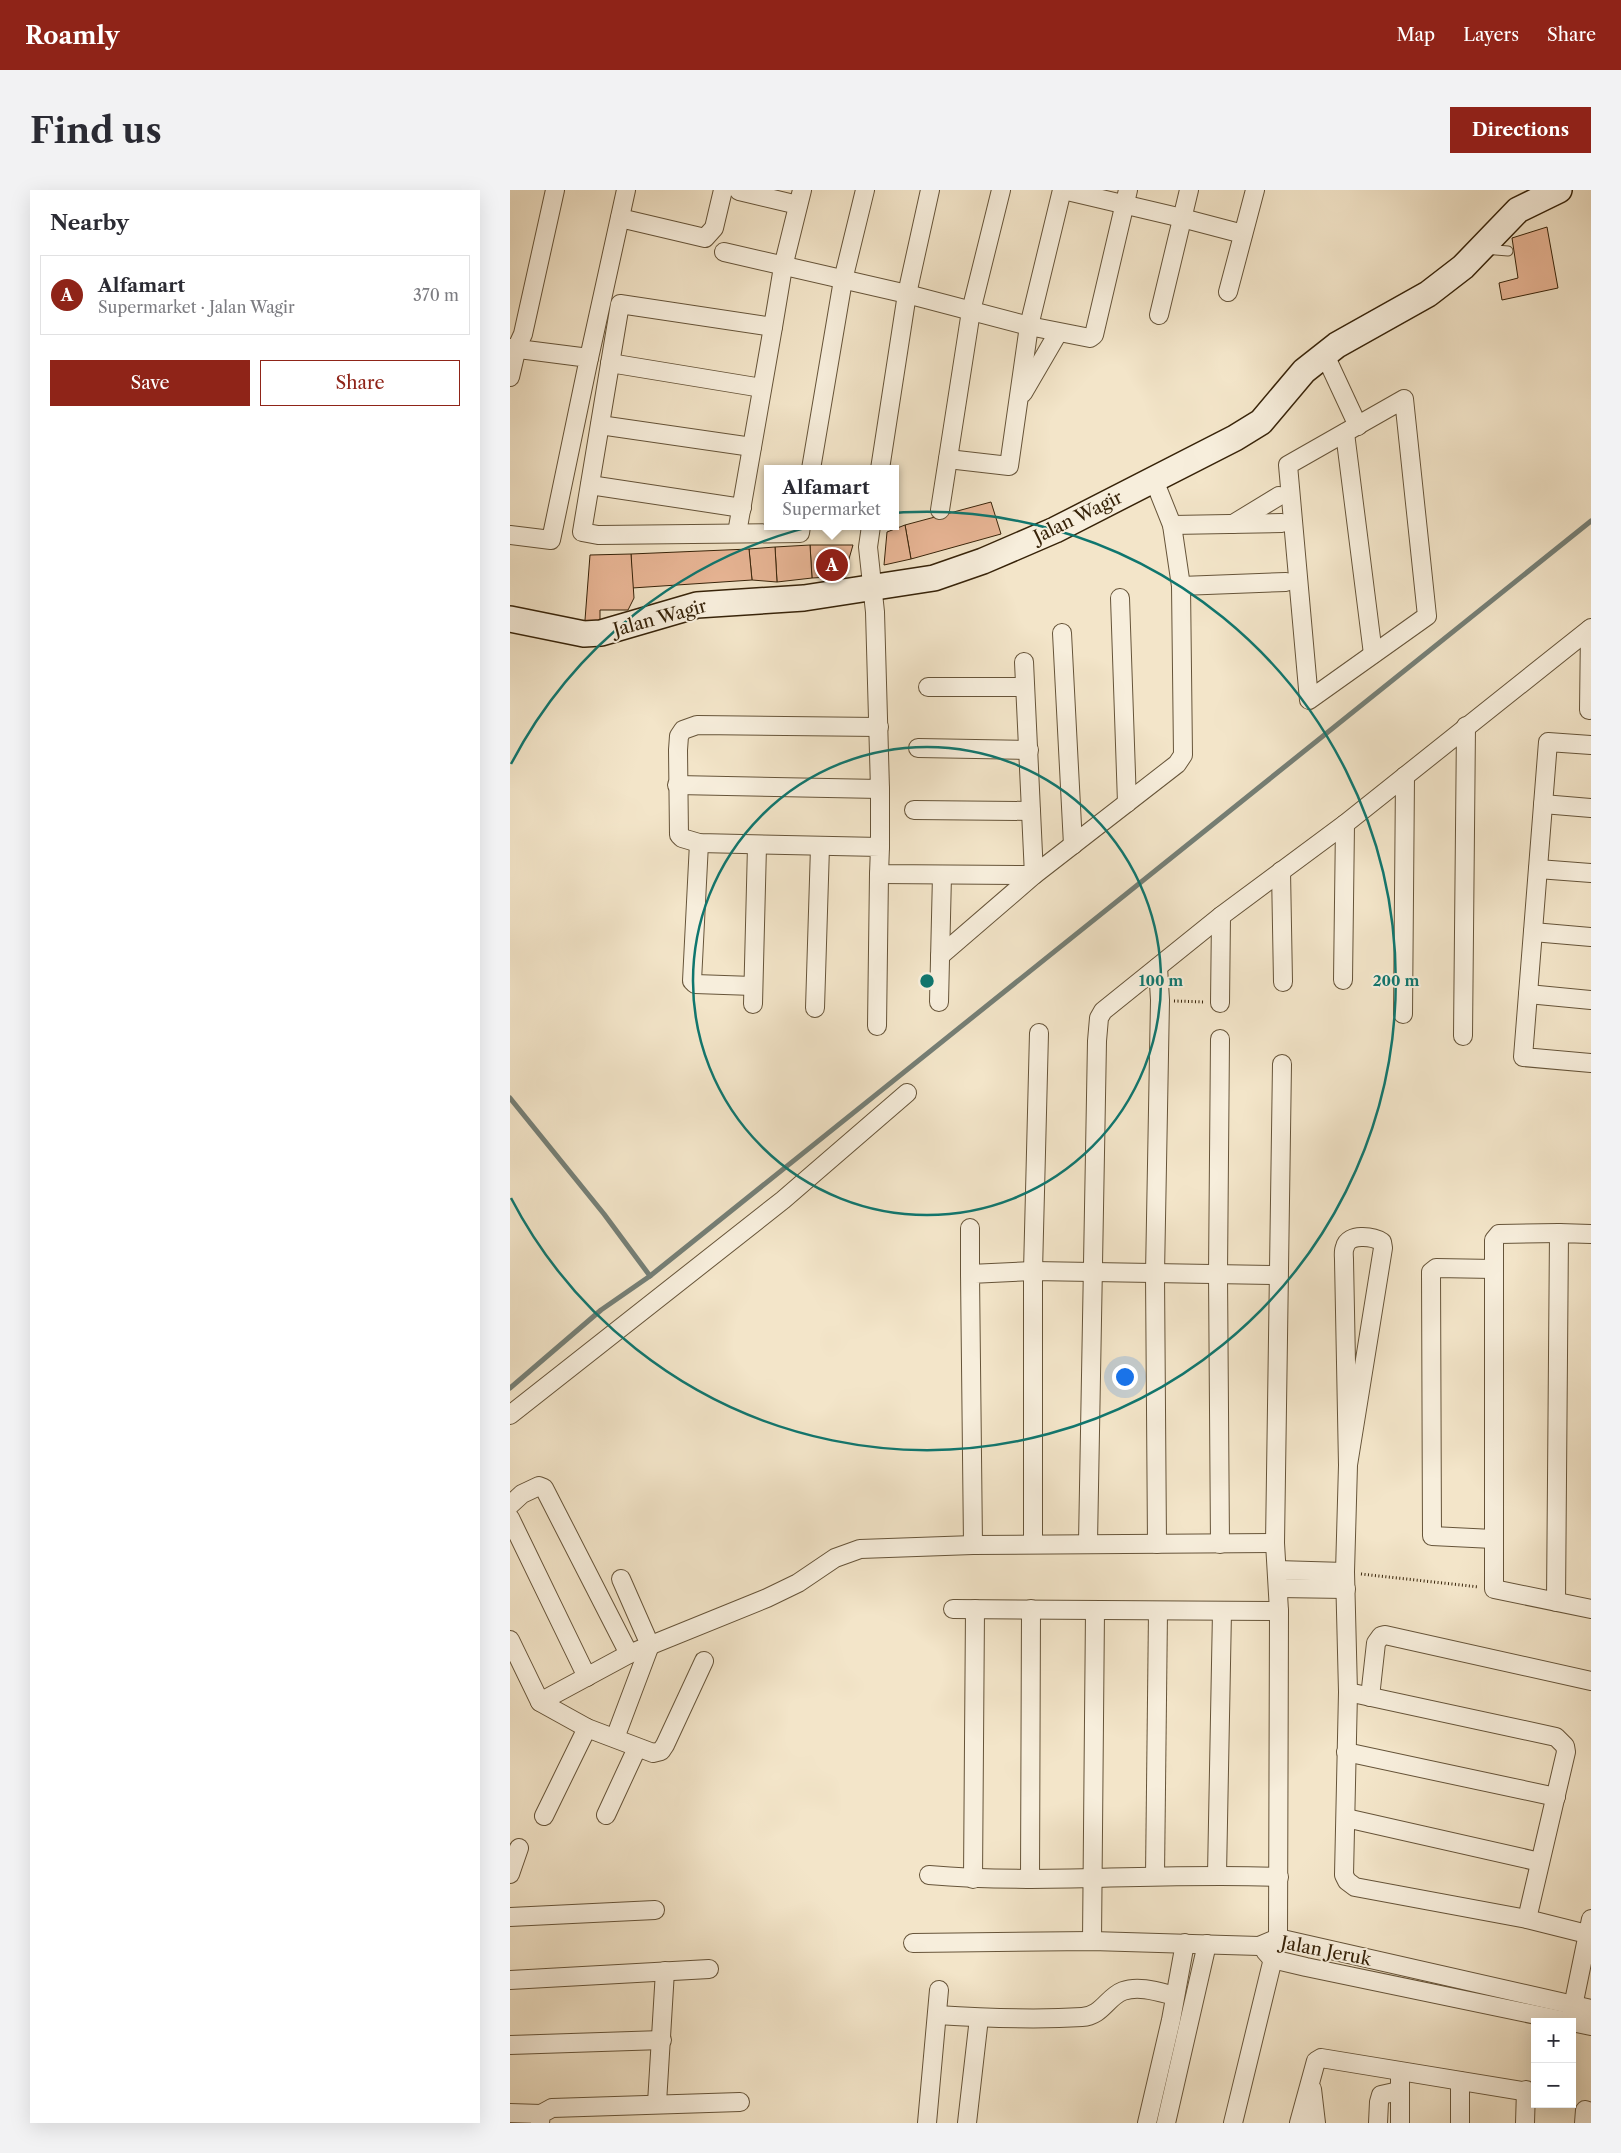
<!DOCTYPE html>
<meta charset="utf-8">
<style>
:root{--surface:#fff;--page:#f2f2f3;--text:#2b2b33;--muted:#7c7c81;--line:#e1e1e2;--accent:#8f2418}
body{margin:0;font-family:"Libre Caslon Text",serif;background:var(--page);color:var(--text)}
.controls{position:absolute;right:15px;bottom:15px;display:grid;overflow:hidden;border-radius:0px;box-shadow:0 5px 20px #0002}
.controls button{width:45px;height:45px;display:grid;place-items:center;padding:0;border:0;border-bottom:1px solid var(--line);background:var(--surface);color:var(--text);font:25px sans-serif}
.you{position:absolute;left:614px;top:1186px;width:18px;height:18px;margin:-12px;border:4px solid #fff;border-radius:50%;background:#1a73e8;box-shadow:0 0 0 8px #1a73e833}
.badge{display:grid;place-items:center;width:32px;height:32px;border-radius:50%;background:var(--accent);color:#fff;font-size:16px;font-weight:700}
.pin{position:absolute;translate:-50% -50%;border:2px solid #fff;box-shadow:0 1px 5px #0006}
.popup{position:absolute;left:254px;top:275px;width:135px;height:65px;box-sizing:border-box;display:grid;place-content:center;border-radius:0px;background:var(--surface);filter:drop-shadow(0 1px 4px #0005);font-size:16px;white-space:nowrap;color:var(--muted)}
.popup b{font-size:19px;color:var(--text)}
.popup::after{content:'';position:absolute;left:50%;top:100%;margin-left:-10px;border:10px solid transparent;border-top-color:var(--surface)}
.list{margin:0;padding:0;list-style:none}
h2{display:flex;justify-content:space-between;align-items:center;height:65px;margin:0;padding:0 20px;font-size:21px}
h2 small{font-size:16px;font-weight:400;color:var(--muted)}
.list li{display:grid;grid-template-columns:32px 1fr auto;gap:15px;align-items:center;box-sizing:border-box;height:80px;margin:0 10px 10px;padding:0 10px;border:1px solid var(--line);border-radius:0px}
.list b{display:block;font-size:19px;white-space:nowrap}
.list p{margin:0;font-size:16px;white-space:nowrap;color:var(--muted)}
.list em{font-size:16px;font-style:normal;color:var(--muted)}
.actions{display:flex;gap:10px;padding:15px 20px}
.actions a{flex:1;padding:11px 0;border:1px solid var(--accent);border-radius:0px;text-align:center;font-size:18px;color:var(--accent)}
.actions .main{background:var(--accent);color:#fff}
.map{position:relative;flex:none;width:1081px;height:1933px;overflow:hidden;border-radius:0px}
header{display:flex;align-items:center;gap:30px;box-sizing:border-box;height:70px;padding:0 25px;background:var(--accent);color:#fff}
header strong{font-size:24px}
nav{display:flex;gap:28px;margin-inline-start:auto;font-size:18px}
.intro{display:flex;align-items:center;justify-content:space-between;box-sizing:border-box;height:120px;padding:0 30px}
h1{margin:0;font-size:35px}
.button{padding:12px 22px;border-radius:0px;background:var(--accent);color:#fff;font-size:18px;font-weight:700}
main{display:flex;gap:30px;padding:0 30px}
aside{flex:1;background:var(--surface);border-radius:0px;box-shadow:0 5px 20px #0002}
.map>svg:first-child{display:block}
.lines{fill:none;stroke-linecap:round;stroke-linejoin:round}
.stream{stroke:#757f76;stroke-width:5}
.building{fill:#e9b696;stroke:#372309}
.lane-casing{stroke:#665439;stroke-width:11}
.street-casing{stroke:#665439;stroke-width:20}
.secondary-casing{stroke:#372309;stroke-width:28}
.path{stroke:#372309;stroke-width:3;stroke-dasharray:1 2.5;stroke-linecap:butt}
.lane{stroke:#f7eedc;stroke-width:9}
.street{stroke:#f7eedc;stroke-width:18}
.secondary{stroke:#f7eedc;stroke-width:25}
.ring{fill:none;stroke:#0f766e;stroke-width:2.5}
.labels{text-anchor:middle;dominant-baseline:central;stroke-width:4;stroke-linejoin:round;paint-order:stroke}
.street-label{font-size:18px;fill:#372309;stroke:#f7eedc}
.centre{fill:#0f766e;stroke:#f7eedc;stroke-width:2.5}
.ring-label{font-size:15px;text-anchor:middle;font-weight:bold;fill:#0f766e;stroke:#f7eedc;stroke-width:4;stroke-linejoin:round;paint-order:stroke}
</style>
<header>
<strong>Roamly</strong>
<nav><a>Map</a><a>Layers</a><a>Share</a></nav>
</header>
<div class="intro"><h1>Find us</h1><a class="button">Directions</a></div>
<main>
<aside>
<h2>Nearby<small></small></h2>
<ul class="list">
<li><span class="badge">A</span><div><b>Alfamart</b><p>Supermarket · Jalan Wagir</p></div><em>370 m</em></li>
</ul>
<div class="actions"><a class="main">Save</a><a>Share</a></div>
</aside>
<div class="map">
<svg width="1081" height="1933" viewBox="0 0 1081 1933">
<rect width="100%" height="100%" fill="#f3e5c9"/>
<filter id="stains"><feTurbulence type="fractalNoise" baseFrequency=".004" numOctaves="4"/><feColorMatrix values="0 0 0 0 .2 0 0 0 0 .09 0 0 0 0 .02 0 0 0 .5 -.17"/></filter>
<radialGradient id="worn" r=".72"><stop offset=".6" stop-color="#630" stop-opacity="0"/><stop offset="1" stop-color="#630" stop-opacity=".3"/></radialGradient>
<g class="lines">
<g class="stream">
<path d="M0,908L94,1024L140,1086"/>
<path d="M0,1198L91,1120L140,1086L1081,331"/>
</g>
</g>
<g class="building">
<path d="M1037,37L1048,98L992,110L989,93L1008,88L1002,48Z"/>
<path d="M481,312L491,344L401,369L395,335Z"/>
<path d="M395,335L401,369L374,375L377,342Z"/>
<path d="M300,355H343L334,386L302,388Z"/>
<path d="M300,355L302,388L267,392L265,357Z"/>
<path d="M265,357L267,392L242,390L239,359Z"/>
<path d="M239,359L242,390L122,398L121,364Z"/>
<path d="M121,364L124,408L118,420H90V442L74,443L80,365Z"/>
</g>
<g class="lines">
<g class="lane-casing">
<path id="lane" d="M974,59L998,61"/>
</g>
<g class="street-casing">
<g id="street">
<path d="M553,0L672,28L733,44"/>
<path d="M229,1L288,15"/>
<path d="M110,28L195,48L204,38L213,0"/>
<path d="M214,62L397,104L519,136L580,148L584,145L618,0"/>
<path d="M718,102L745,0"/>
<path d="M649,125L679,0"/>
<path d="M0,158L79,168L41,350L0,345"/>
<path d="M815,165L848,236"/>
<path d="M79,168L116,0"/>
<path d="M100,173L252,198"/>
<path d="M0,187L7,157L13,144L45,0"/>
<path d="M513,203L548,143"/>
<path d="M894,209L917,426L799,510L778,275Z"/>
<path d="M90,235L242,257"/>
<path d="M835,243L863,464"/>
<path d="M438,269L499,276L519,136L552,0"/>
<path d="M301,279L333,90L355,0"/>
<path d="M370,279L397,104L420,0"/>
<path d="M80,295L232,318"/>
<path d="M430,320L461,121L491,0"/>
<path d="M723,334L769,306"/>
<path d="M662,335L772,333"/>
<path d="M291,336L290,343L88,345L72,342L110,114L263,137L273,77L292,0"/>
<path d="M227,343L263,137"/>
<path d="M671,396L776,392"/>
<path d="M610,408L617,613"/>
<path d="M552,443L563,655"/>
<path d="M418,497H515"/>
<path d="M1079,520L1080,439"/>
<path d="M369,537L187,535L173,540L169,546L168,560L169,645L172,648L189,653L370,657L369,684L524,685L667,574L673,565L671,396L662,335L644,290"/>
<path d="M1081,555L1038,552L1013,867L1081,873"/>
<path d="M408,558L519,560"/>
<path d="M167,595L370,599L365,422L358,357L361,336"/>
<path d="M370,599V657"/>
<path d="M1033,614L1081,618"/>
<path d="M404,620L521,621"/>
<path d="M189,653L182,791L185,794L243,796"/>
<path d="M1028,679L1081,683"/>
<path d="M771,681L773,792"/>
<path d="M1023,742L1081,747"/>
<path d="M430,766L524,685L514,472"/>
<path d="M833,790L835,634"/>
<path d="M1018,804L1081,810"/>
<path d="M429,812L432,685"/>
<path d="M710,813L711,726"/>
<path d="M243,814L247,656"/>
<path d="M305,818L310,657"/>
<path d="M893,824L895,586"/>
<path d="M367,836L369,684"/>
<path d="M953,846L956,536"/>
<path d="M460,1038V1084"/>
<path d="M1049,1043L989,1044L984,1050V1399L1081,1419"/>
<path d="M0,1225L273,1010L397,903"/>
<path d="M838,1275L873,1058L872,1052C863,1046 838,1043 835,1057C833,1061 834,1066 834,1070L838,1275L835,1382L838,1502L834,1685L837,1691L845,1697L1017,1729L1081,1745"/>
<path d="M0,1315L12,1304L29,1296L34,1298L119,1464"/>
<path d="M0,1328L77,1487"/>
<path d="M983,1349L922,1346L921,1082L926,1078L984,1079"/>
<path d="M578,1353L587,851L589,828L593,821L711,726L835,634L1081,438"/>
<path d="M523,1354V1081L529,843"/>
<path d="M647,1354L645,1084L650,810L648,777"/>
<path d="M710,1354L708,1084L710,849"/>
<path d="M463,1355L460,1084L523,1081L768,1085"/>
<path d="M767,1380L835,1382"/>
<path d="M768,1398L836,1399"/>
<path d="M1046,1412L1049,1043L1081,1044"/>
<path d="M443,1419L769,1421"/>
<path d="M0,1450L30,1512L77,1538L143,1563L151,1561L155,1555L194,1471"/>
<path d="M838,1502L1046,1547L1055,1556L1056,1562L1017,1729"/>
<path d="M860,1507L866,1453L871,1446L875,1445L1081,1491"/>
<path d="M30,1512L119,1464L257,1408L288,1393L325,1368L350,1359L463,1355L765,1353"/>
<path d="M105,1548L140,1455L111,1389"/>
<path d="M836,1562L1046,1607"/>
<path d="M96,1625L127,1558"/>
<path d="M34,1626L77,1538"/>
<path d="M836,1628L1030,1672"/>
<path d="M0,1684L9,1658"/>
<path d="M419,1685C535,1695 653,1682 769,1687"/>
<path d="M707,1685L712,1421"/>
<path d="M645,1686L648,1421"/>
<path d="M463,1689L465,1419"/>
<path d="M520,1689L521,1419"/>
<path d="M0,1727L145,1720"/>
<path d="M582,1751L585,1420"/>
<path d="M403,1753L582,1751L749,1756L768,1748L1081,1819"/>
<path d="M755,1761L762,1769L796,1777L1060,1832"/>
<path d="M0,1790L199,1779"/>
<path d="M427,1825C475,1828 525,1830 572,1827C592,1826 597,1807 613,1801C629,1795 649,1802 665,1806"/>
<path d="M1061,1826L1081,1729"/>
<path d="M1062,1832L1081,1836"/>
<path d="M0,1855L152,1850"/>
<path d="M890,1882V1933"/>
<path d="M950,1891V1933"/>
<path d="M802,1899L806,1933"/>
<path d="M147,1913L155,1781"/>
<path d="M0,1923L31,1924"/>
<path d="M30,1933L31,1924L42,1918L230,1912"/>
<path d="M417,1933L429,1800"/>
<path d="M457,1933L469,1828"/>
<path d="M637,1933L661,1830L675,1753"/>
<path d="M656,1933L697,1754"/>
<path d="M723,1933L768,1748L769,1421L765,1353L772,874"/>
<path d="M789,1933L806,1871L811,1868L1025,1903"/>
<path d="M868,1933L869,1912L871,1905L889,1901"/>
<path d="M1015,1933L1016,1900"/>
<path d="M1074,1933L1075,1920L1081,1922"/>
</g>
</g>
<g class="secondary-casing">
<path id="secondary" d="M0,429L74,444L91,443L187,415L294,408L424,388L473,371L545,340L725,248L751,232L794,181L827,155L918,104L953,77L1008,20L1049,0"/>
</g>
<g class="path">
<path d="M664,811L695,812"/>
<path d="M851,1384L969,1397"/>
</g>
<use href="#lane" class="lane"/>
<use href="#street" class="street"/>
<use href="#secondary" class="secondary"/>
</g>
<g class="ring">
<circle cx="417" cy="791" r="234"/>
<path d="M1 574A469 469 0 1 1 1 1008"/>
</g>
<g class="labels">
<g class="street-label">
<text transform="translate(568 327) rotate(-26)">Jalan Wagir</text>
<text transform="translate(150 428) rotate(-15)">Jalan Wagir</text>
<text transform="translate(816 1761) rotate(11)">Jalan Jeruk</text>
</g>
</g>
<circle cx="417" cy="791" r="8" class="centre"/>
<g class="ring-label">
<text x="651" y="796">100 m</text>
<text x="886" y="796">200 m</text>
</g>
<rect width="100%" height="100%" filter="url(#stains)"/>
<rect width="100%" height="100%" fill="url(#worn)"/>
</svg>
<div class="controls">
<button>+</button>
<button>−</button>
</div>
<div class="you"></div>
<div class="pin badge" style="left:322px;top:375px">A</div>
<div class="popup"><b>Alfamart</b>Supermarket</div>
</div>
</main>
